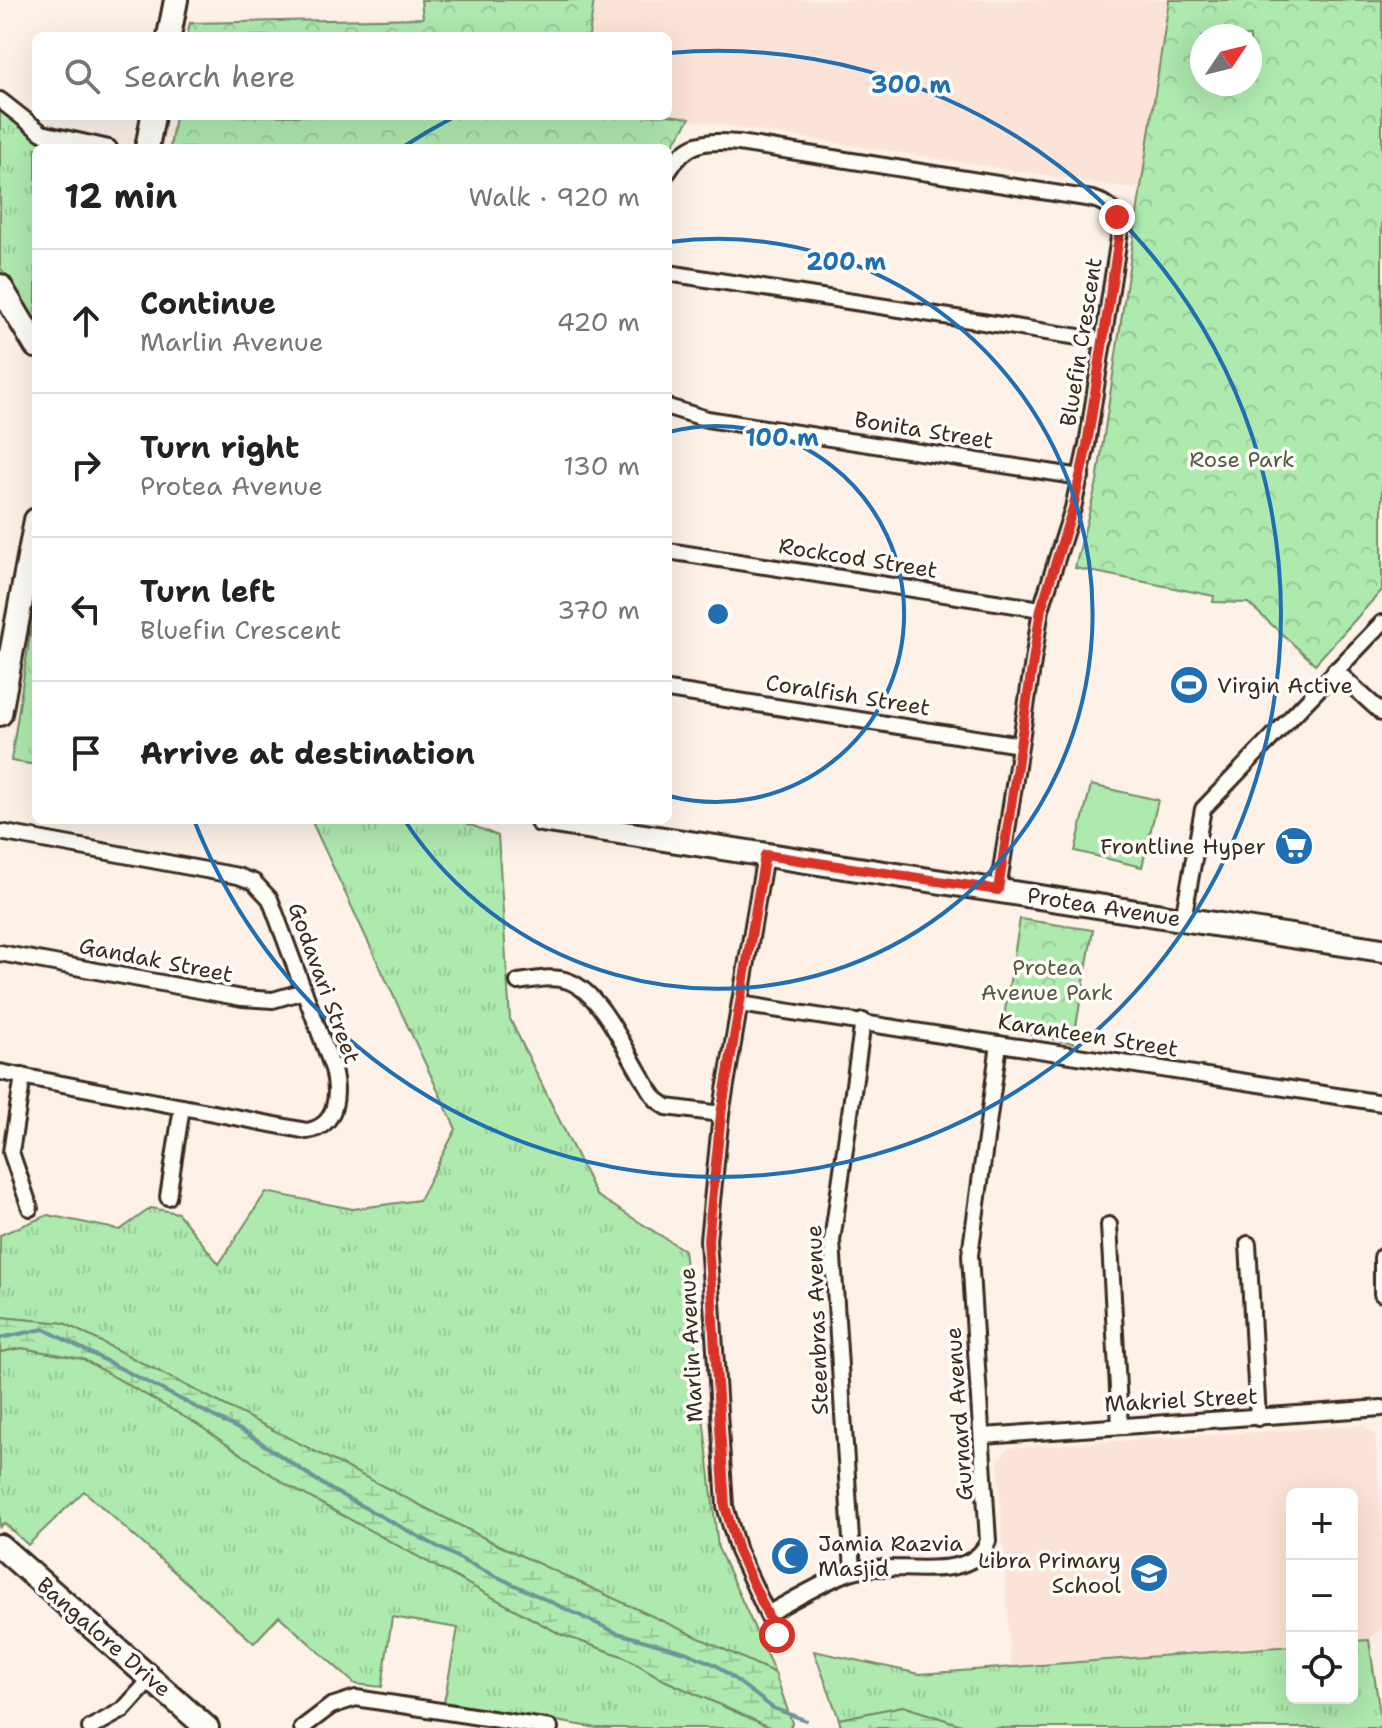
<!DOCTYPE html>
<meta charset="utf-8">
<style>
:root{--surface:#fff;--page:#f6f6f6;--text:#222;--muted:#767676;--line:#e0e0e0}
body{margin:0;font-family:"Shantell Sans",sans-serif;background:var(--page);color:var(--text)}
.controls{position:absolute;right:24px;bottom:24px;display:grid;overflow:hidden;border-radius:12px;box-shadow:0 8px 32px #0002}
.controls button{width:72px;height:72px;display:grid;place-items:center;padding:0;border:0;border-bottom:2px solid var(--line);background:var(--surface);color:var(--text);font:40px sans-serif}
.compass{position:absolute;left:1190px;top:24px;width:72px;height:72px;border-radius:50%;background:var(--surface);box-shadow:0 8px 32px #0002;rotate:55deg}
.stop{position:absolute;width:24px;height:24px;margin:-18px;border:6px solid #d93025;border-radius:50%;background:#fff}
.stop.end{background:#d93025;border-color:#fff;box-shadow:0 2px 8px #0008}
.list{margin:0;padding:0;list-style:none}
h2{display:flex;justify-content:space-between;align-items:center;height:104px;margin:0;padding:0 32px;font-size:34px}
h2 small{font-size:26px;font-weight:400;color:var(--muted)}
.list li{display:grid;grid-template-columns:52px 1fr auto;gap:24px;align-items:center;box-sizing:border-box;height:144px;padding:0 32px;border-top:2px solid var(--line)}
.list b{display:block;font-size:30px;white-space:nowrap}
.list p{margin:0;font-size:26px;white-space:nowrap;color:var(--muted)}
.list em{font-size:26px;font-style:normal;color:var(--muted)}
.icon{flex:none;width:44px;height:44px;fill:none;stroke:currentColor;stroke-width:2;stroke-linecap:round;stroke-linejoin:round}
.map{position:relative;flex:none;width:1382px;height:1728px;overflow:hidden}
.search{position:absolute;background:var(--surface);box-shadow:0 8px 32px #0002;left:32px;top:32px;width:640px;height:88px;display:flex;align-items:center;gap:20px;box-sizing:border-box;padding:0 28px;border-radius:12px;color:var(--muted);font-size:30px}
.panel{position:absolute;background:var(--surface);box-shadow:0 8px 32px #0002;left:32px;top:144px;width:640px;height:680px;border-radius:12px}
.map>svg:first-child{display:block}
.built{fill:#fce3d7}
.grass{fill:url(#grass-tufts);stroke:#748a66;stroke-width:2}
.forest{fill:url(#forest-crowns);stroke:#748a66;stroke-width:2;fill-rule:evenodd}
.wetland{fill:url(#wetland-marsh);stroke:#748a66;stroke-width:2}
.pitch{fill:#aee9ae;stroke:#748a66;stroke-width:2}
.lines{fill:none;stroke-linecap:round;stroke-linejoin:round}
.stream{stroke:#6d959a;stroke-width:4}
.street-casing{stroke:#3b2a1e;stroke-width:20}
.secondary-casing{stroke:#3b2a1e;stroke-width:28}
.street{stroke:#fdfcf7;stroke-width:14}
.secondary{stroke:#fdfcf7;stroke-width:22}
.route{stroke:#d93025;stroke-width:10}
.ring{fill:none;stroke:#1f6fb2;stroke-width:4}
.labels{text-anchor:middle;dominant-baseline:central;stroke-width:7;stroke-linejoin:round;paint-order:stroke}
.street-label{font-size:22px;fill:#3b2a1e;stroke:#fdfcf7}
.park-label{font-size:22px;fill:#585a42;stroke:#fdfcf7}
.poi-label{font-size:22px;fill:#3b2a1e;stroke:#fdfcf7;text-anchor:start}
.centre{fill:#1f6fb2;stroke:#fdfcf7;stroke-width:4}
.ring-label{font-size:24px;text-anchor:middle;font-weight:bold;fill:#1f6fb2;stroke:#fdfcf7;stroke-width:7;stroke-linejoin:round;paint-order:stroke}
</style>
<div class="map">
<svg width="1382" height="1728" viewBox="0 0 1382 1728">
<defs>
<pattern id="grass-tufts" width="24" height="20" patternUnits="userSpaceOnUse" patternTransform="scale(2)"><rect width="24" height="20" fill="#aee9ae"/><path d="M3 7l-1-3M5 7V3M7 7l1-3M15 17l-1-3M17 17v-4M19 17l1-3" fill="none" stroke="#97c895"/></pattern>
<pattern id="forest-crowns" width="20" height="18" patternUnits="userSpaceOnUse" patternTransform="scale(2)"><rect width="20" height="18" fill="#aee9ae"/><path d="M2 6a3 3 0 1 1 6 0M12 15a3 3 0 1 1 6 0" fill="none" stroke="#97c895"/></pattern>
<pattern id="wetland-marsh" width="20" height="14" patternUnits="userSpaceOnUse" patternTransform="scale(2)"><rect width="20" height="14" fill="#aee9ae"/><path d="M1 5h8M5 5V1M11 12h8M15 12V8" fill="none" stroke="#97c895"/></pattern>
</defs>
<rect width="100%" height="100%" fill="#fdf1e8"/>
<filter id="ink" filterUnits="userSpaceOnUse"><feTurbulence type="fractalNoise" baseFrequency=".0125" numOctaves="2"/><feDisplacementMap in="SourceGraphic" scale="16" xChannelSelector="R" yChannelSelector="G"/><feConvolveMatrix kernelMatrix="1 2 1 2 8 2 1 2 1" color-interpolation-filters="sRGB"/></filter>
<g filter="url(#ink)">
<g class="built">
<path d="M594,0H1169L1142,190L663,116H668V36H589Z"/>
<path d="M1363,1425L1375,1435L1382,1519V1628L1369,1640L1352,1641V1494H1292V1646L1011,1666L998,1461L1009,1448Z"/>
</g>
<g class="grass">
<path d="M0,108L34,137L76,148H36V323L0,267Z"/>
<path d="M36,594V765L11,761Z"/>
<path d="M311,820H459L498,836L510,1019L596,1195L684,1250L718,1548L775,1673L498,1545L64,1323L0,1317V1235L48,1215L120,1230L151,1208L178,1213L219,1264L266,1192L353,1209L419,1200L456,1129Z"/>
<path d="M22,1348L83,1359L197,1424L287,1485L560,1634L625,1657L664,1680L772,1728H597L444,1702L458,1628L392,1617L382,1687L355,1684L279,1616L254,1643L84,1491L28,1545L4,1523L0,1527V1352Z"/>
<path d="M1369,1640L1382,1728H970L903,1706L839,1719L814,1651L920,1674L1292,1646V1698H1352V1641Z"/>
</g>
<g class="forest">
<path d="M421,0H594L589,36H187L190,23L423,18Z"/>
<path d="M1169,0H1382V590L1315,664L1248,603L1213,602L1214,596L1075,568L1097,482ZM1250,36V84H1202V36Z"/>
<path d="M668,115L690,118L668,153V148H170L175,116Z"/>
<path d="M1020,919L1093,930L1073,1043L1002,1029Z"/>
</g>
<g class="wetland">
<path d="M0,1317L64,1323L498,1545L775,1673L792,1723L790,1728H772L664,1680L625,1657L560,1634L287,1485L197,1424L83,1359L22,1348L0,1352Z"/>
<path d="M903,1706L970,1728H841L839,1719Z"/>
</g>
<path class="pitch" d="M1091,785L1158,800L1142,867L1075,851Z"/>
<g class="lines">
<path class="stream" d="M0,1338L44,1329L248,1434L330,1489L470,1564L617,1633L685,1652L716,1665L773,1708L805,1720"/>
<g class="street-casing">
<g id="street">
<path d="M0,100L42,133L109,148"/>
<path d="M668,172C687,141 705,140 739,143L1092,199C1109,203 1119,214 1120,231L1087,445L1073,508L1041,609L998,890"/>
<path d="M668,273L1104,341"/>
<path d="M668,407L707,419L1081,477"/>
<path d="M668,551L1041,609"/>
<path d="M1335,670L1382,713"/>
<path d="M668,690L1020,745"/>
<path d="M0,832L238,876L254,882L270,899L333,1069C339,1094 338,1126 307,1131L0,1072"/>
<path d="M765,855L721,1114L708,1240L725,1506L738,1551L777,1635"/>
<path d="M1183,919L1203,809L1382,623"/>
<path d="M0,953L242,998L273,1000L304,991"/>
<path d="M518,982C535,980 552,975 568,981C607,995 632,1069 657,1100L667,1107L721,1114"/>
<path d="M740,1004L1382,1103"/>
<path d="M23,1076L11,1152L30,1208"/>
<path d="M168,1197L182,1107"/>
<path d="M1109,1225L1120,1425"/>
<path d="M1248,1244L1258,1418"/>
<path d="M1382,1257V1294"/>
<path d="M983,1436L1382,1408"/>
<path d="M853,1571L832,1241L863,1021"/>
<path d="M767,1614C794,1600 822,1582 850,1572C888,1558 969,1588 988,1541L970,1255L999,1044"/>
<path d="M90,1728L123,1710L152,1678"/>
<path d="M302,1728L331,1706L356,1698L550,1728"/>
</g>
</g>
<g class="secondary-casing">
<g id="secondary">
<path d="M169,36L176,0"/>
<path d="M147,148L153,116"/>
<path d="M0,286L36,346"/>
<path d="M0,714L36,520"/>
<path d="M541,820L1382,950"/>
<path d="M0,1546L207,1728"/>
</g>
</g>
<use href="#street" class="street"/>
<use href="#secondary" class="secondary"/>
</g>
</g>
<g class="lines" filter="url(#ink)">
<path class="route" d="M777,1635L738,1551L725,1506L708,1240L721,1114L765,855L998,890L1041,609L1073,508L1087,445L1120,231L1117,217"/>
</g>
<g class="ring">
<path d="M669 432A188 188 0 1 1 669 796"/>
<path d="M669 242A375 375 0 1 1 405 821"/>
<path d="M403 147A563 563 0 0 1 454 117M669 53A563 563 0 1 1 194 820"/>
</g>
<defs>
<g id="stadium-disc" transform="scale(2)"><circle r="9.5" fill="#1f6fb2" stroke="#fdfcf7"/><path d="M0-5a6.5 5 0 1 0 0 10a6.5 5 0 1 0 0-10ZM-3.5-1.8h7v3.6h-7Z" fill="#fff"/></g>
<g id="supermarket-disc" transform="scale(2)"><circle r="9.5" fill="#1f6fb2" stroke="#fdfcf7"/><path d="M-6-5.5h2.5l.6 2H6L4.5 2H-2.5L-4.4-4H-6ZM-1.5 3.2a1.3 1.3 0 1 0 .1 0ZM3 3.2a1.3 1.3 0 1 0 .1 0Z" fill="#fff"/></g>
<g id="mosque-disc" transform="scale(2)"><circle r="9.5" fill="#1f6fb2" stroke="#fdfcf7"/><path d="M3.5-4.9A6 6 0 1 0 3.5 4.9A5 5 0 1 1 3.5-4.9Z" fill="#fff"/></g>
<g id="school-disc" transform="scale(2)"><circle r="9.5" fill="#1f6fb2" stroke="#fdfcf7"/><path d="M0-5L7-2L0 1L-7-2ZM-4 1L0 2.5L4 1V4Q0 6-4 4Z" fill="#fff"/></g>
</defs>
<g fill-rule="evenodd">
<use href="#stadium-disc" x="1189" y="685"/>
<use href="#supermarket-disc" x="1294" y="846"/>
<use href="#mosque-disc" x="790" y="1556"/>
<use href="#school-disc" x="1149" y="1573"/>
</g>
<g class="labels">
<g class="street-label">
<text transform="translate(1081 342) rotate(-81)">Bluefin Crescent</text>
<text transform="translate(924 430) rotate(9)">Bonita Street</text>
<text transform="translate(858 558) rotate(9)">Rockcod Street</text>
<text transform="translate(848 695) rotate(9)">Coralfish Street</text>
<text transform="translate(1104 907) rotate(9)">Protea Avenue</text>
<text transform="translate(156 960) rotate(11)">Gandak Street</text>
<text transform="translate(324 983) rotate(70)">Godavari Street</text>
<text transform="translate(1088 1035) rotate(9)">Karanteen Street</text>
<text transform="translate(817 1320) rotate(-92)">Steenbras Avenue</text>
<text transform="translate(691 1345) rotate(-93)">Marlin Avenue</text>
<text transform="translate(1181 1400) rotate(-3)">Makriel Street</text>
<text transform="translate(959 1414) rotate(-94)">Gurnard Avenue</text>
<text transform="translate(104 1637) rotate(41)">Bangalore Drive</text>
</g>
<g class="park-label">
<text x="1242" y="459">Rose Park</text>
<text x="1047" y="967">Protea<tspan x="1047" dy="25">Avenue Park</tspan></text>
</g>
<g class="poi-label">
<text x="1217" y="685">Virgin Active</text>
<text x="1266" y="846" text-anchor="end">Frontline Hyper</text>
<text x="818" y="1543">Jamia Razvia<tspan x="818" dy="25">Masjid</tspan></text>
<text x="1121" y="1560" text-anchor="end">Libra Primary<tspan x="1121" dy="25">School</tspan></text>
</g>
</g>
<circle cx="718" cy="614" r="12" class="centre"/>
<g class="ring-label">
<text x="911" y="93">300 m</text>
<text x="846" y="270">200 m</text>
<text x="782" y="446">100 m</text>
</g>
</svg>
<div class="controls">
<button>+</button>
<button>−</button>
<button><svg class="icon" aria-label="locate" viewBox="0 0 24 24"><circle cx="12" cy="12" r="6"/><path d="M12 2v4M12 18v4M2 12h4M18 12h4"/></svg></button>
</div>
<svg class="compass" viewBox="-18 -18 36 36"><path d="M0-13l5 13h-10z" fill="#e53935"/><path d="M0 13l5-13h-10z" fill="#767676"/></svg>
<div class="stop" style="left:777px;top:1635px"></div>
<div class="stop end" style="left:1117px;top:217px"></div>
<div class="search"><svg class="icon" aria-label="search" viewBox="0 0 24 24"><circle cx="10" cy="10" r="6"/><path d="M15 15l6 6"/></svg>Search here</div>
<section class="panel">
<h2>12 min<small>Walk · 920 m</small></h2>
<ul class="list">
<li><svg class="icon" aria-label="ahead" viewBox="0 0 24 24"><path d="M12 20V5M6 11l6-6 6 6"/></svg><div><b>Continue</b><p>Marlin Avenue</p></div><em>420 m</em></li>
<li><svg class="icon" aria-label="right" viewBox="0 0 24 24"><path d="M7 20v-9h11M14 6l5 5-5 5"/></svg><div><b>Turn right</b><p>Protea Avenue</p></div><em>130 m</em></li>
<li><svg class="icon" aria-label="left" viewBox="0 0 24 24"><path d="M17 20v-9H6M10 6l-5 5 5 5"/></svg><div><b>Turn left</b><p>Bluefin Crescent</p></div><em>370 m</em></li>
<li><svg class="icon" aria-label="arrive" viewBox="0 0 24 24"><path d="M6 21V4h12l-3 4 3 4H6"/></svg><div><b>Arrive at destination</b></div></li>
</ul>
</section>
</div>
